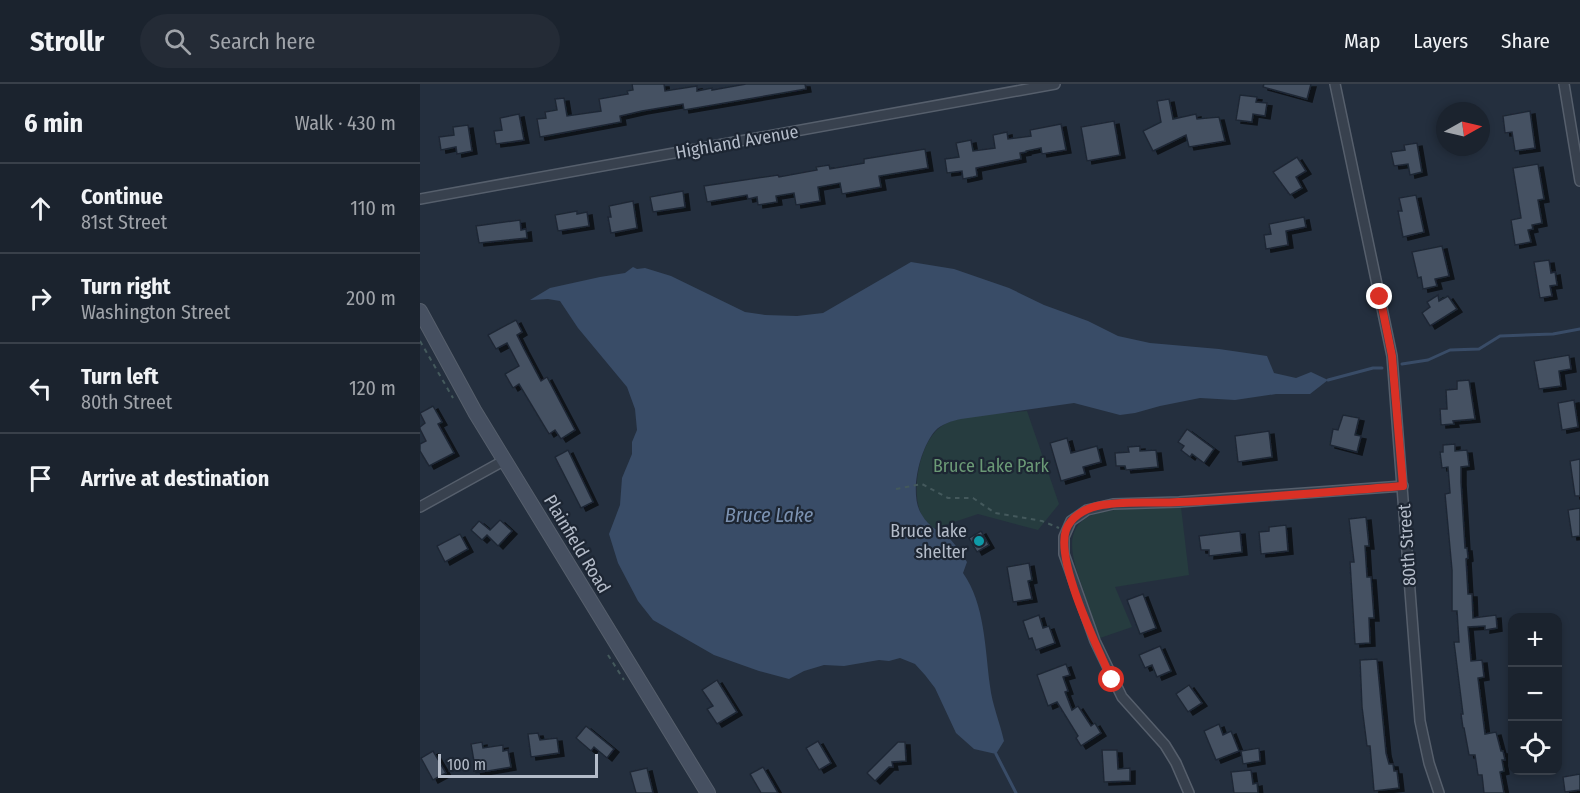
<!DOCTYPE html>
<meta charset="utf-8">
<style>
:root{--surface:#1b232e;--page:#242b36;--text:#f1f3f6;--muted:#a0a4aa;--line:#39404a}
body{margin:0;font-family:"Fira Sans Condensed",sans-serif;background:var(--page);color:var(--text)}
.controls{position:absolute;right:18px;bottom:18px;display:grid;overflow:hidden;border-radius:12px;box-shadow:0 3px 9px #0003}
.controls button{width:54px;height:54px;display:grid;place-items:center;padding:0;border:0;border-bottom:2px solid var(--line);background:var(--surface);color:var(--text);font:30px sans-serif}
.compass{position:absolute;left:1016px;top:18px;width:54px;height:54px;border-radius:50%;background:var(--surface);box-shadow:0 3px 9px #0003;rotate:82deg}
.scale{position:absolute;left:18px;bottom:15px;width:160px;box-sizing:border-box;padding-left:6px;border:3px solid #b4bcc9;border-top:0;font-size:16px;line-height:21px;white-space:nowrap;color:#b4bcc9;-webkit-text-stroke:4px #1d2633;paint-order:stroke}
.stop{position:absolute;width:18px;height:18px;margin:-14px;border:4px solid #d93025;border-radius:50%;background:#fff}
.stop.end{background:#d93025;border-color:#fff;box-shadow:0 2px 6px #0008}
.list{margin:0;padding:0;list-style:none}
h2{display:flex;justify-content:space-between;align-items:center;height:78px;margin:0;padding:0 24px;font-size:26px}
h2 small{font-size:20px;font-weight:400;color:var(--muted)}
.list li{display:grid;grid-template-columns:39px 1fr auto;gap:18px;align-items:center;box-sizing:border-box;height:90px;padding:0 24px;border-top:2px solid var(--line)}
.list b{display:block;font-size:22px;white-space:nowrap}
.list p{margin:0;font-size:20px;white-space:nowrap;color:var(--muted)}
.list em{font-size:20px;font-style:normal;color:var(--muted)}
.icon{flex:none;width:33px;height:33px;fill:none;stroke:currentColor;stroke-width:2;stroke-linecap:round;stroke-linejoin:round}
.map{position:relative;flex:none;width:1160px;height:709px;overflow:hidden}
header{display:flex;align-items:center;gap:36px;box-sizing:border-box;height:84px;padding:0 30px;background:var(--surface);border-bottom:2px solid var(--line)}
header strong{font-size:28px}
nav{display:flex;gap:33px;margin-inline-start:auto;font-size:21px}
.search{width:420px;height:54px;background:var(--page);display:flex;align-items:center;gap:15px;box-sizing:border-box;padding:0 21px;border-radius:33px;color:var(--muted);font-size:22px}
main{display:flex}
aside{flex:1;background:var(--surface)}
.map>svg:first-child{display:block}
.green{fill:#263c3f}
.water{fill:#394c67}
.lines{fill:none;stroke-linecap:round;stroke-linejoin:round}
.stream{stroke:#394c67;stroke-width:3}
.building{fill:#455162;stroke:#1f2835;stroke-width:1.5;filter:url(#shadow)}
.minor-casing{stroke:#565f6c;stroke-width:12}
.secondary-casing{stroke:#565f6c;stroke-width:16}
.path{stroke:#44595c;stroke-width:2;stroke-dasharray:4.5 4.5;stroke-linecap:butt}
.minor{stroke:#38414e;stroke-width:9}
.secondary{stroke:#465061;stroke-width:14}
.route{stroke:#d93025;stroke-width:8}
.culture-dot{fill:#0f9aa8;stroke:#1d2633;stroke-width:2}
.labels{text-anchor:middle;dominant-baseline:central;stroke-width:4.5;stroke-linejoin:round;paint-order:stroke}
.street-label{font-size:18px;fill:#b4bcc9;stroke:#1d2633}
.park-label{font-size:18px;fill:#6b9a76;stroke:#1d2633}
.poi-label{font-size:18px;fill:#b4bcc9;stroke:#1d2633;text-anchor:end}
.water-label{font-size:20px;font-style:italic;fill:#7c92b1;stroke:#1d2633}
</style>
<header>
<strong>Strollr</strong>
<div class="search"><svg class="icon" aria-label="search" viewBox="0 0 24 24"><circle cx="10" cy="10" r="6"/><path d="M15 15l6 6"/></svg>Search here</div>
<nav><a>Map</a><a>Layers</a><a>Share</a></nav>
</header>
<main>
<aside>
<h2>6 min<small>Walk · 430 m</small></h2>
<ul class="list">
<li><svg class="icon" aria-label="ahead" viewBox="0 0 24 24"><path d="M12 20V5M6 11l6-6 6 6"/></svg><div><b>Continue</b><p>81st Street</p></div><em>110 m</em></li>
<li><svg class="icon" aria-label="right" viewBox="0 0 24 24"><path d="M7 20v-9h11M14 6l5 5-5 5"/></svg><div><b>Turn right</b><p>Washington Street</p></div><em>200 m</em></li>
<li><svg class="icon" aria-label="left" viewBox="0 0 24 24"><path d="M17 20v-9H6M10 6l-5 5 5 5"/></svg><div><b>Turn left</b><p>80th Street</p></div><em>120 m</em></li>
<li><svg class="icon" aria-label="arrive" viewBox="0 0 24 24"><path d="M6 21V4h12l-3 4 3 4H6"/></svg><div><b>Arrive at destination</b></div></li>
</ul>
</aside>
<div class="map">
<svg width="1160" height="709" viewBox="0 0 1160 709">
<defs>
<filter id="shadow"><feDropShadow dx="5" dy="3" stdDeviation="0" flood-color="#0009"/></filter>
</defs>
<rect width="100%" height="100%" fill="#242f3e"/>
<g class="green">
<path d="M607,327L639,420L618,446L558,430L513,445C509,440 502,434 500,427C491,403 501,352 525,340C546,329 583,330 607,327Z"/>
<path d="M761,423L769,491L695,503L712,543L680,554C674,538 668,521 663,505C653,476 638,439 681,428C706,423 735,424 761,423Z"/>
</g>
<path class="water" d="M491,178L534,185L589,204L624,221L668,237L698,252L730,259L799,265L847,272L854,289L876,294L891,288L908,296L890,310H856L815,316L780,314L740,322L715,329L700,331L654,319L541,335C532,337 521,340 515,347C500,364 488,411 502,431C509,443 519,447 530,455C536,461 542,471 547,478L543,489C565,520 565,565 570,602C572,620 580,639 584,657L576,670L554,665L536,649L515,604L505,591L495,580L480,574L469,577L459,576L424,582L404,581L384,587L369,595L339,587L294,571L233,536L218,517L198,479L189,450L200,421L202,394L212,370V358L217,346L215,325L207,303L158,244L140,217L128,215L110,216L130,204L180,193L205,189L213,183L217,185L225,184L251,192L325,228L345,231L377,232L403,229Z"/>
<g class="lines">
<g class="stream">
<path d="M982,280L1008,276L1030,266L1059,265L1080,252L1133,250L1160,245"/>
<path d="M908,296L953,284H962"/>
<path d="M576,670L596,709"/>
</g>
</g>
<g class="building">
<path d="M212,0H244L245,7L277,2V7L292,4V6L326,0H385L386,5L264,26L263,20L222,27L200,32L201,38L120,53L117,35L126,34L125,28L137,26L135,15L144,14L147,32L181,27L179,15L208,10L207,7L213,6Z"/>
<path d="M844,0H891L887,15L843,3Z"/>
<path d="M820,11L837,13L836,18L847,19L845,32L833,30L832,38L816,36Z"/>
<path d="M749,15L753,35L776,30L777,35L799,33L805,57L769,63L766,51L733,67L723,47L741,38L737,17Z"/>
<path d="M1110,27L1115,64L1095,67L1092,48L1085,49L1083,32Z"/>
<path d="M99,30L104,56L76,60L74,47L82,46L80,34Z"/>
<path d="M694,37L700,71L667,77L661,43Z"/>
<path d="M641,40L646,66L622,70L621,64L606,67V68L600,69L601,75L556,84L557,92L553,93L543,95L542,87L527,89L525,75L539,73L536,59L551,56L553,67L575,64L573,51L587,48L588,55L611,52L610,46Z"/>
<path d="M48,41L52,67L37,70L36,63L21,66L19,53L34,51L33,43Z"/>
<path d="M997,59L1002,88L990,91L988,80L974,82L971,68L985,66L984,61Z"/>
<path d="M505,65L508,84L459,92L461,103L422,110L420,99L398,103L400,117L376,121L374,109L356,112L357,118L338,121L337,113L328,115L327,111L287,118L284,102L358,91L359,93L397,86L396,83L409,81L410,85L444,79V75Z"/>
<path d="M877,73L886,87L876,93L882,104L870,111L853,88Z"/>
<path d="M1118,80L1124,115L1118,116L1122,139L1112,141L1113,145L1108,146L1111,158L1095,161L1091,136L1101,134L1093,84Z"/>
<path d="M263,107L265,123L233,128L230,113Z"/>
<path d="M996,111L1004,148L983,153L978,127H982L979,114Z"/>
<path d="M213,117L217,144L191,149L188,133H191L189,122Z"/>
<path d="M157,127V130L167,128L169,142L138,147L135,131Z"/>
<path d="M884,133L886,143L866,147L868,161L846,165L844,151L851,150L849,140Z"/>
<path d="M100,136L101,146L106,145L107,154L59,159L56,142Z"/>
<path d="M1022,162L1029,192L1015,195L1017,202L1003,205L1001,193L998,194L992,168Z"/>
<path d="M1129,176L1131,189L1135,188L1137,201L1130,202L1132,212L1120,214L1114,178Z"/>
<path d="M1018,211L1019,217L1028,212L1037,225L1010,242L1002,229L1010,223L1007,218Z"/>
<path d="M96,236L102,248L97,251L104,265L121,297L127,293L155,346L141,355L135,346L129,350L99,300L93,304L85,290L99,282L87,259L76,265L68,251Z"/>
<path d="M1149,271L1151,285L1139,287L1141,302L1119,305L1114,277Z"/>
<path d="M1049,296L1055,335L1033,337L1034,340L1021,341L1020,325H1027L1026,306L1037,305V297Z"/>
<path d="M1154,316L1158,343L1142,346L1138,319Z"/>
<path d="M13,322L22,338L18,340L34,369L9,382L0,367V360L6,357L0,345V343L5,339L0,329Z"/>
<path d="M923,331L939,334L935,351L941,352L937,368L910,361L913,345L918,346Z"/>
<path d="M767,345L794,365L784,379L772,370L770,373L761,366L764,362L758,358Z"/>
<path d="M849,347L852,373L818,378L815,352Z"/>
<path d="M647,354L651,369L677,362L681,378L663,383L665,390L641,397L630,359Z"/>
<path d="M1035,360V367L1047,366L1049,382L1041,383V398L1045,464H1047L1048,474L1046,475L1048,510H1052L1053,534L1076,531L1077,544L1065,546V542L1048,543L1051,577L1062,576L1064,593L1058,594L1065,650L1076,648L1081,667H1083L1085,676H1082L1084,687L1080,688L1084,709H1064L1062,691H1058L1055,671H1049L1044,644H1043L1041,630H1043L1034,558H1039L1037,527H1032V486L1025,410L1030,409L1028,383L1022,384L1020,368H1023V361Z"/>
<path d="M720,362V367L736,366L738,383L706,386L705,382H696L695,369L709,368L708,363Z"/>
<path d="M148,366L173,418L161,424L135,373Z"/>
<path d="M1160,375V412H1155L1150,377Z"/>
<path d="M1160,424V452L1152,453L1148,426Z"/>
<path d="M946,433L949,462H945L947,493H951L954,534H949L950,559L935,560L930,478H934L929,435Z"/>
<path d="M80,436L92,447L78,462L67,451L62,456L51,446L59,437L70,446Z"/>
<path d="M866,441L868,467L841,470L839,448L849,447V443Z"/>
<path d="M561,447L569,461L557,468L549,454Z"/>
<path d="M820,447L822,468L789,472V466H781L779,452Z"/>
<path d="M40,450L48,465L25,478L17,462Z"/>
<path d="M609,479L612,496L608,497L612,515L593,518L587,483Z"/>
<path d="M723,510L736,544L720,550L707,516Z"/>
<path d="M619,531L623,544L629,542L635,559L616,566L612,554L609,555L603,537Z"/>
<path d="M740,562L751,587L737,593L732,581L725,584L719,571Z"/>
<path d="M957,575L966,669L969,680H973L974,687H977L979,704L954,707L950,662H947L942,623L940,576Z"/>
<path d="M646,580L650,591L643,593L648,607L645,608L652,626L658,622L671,642L675,639L681,649L661,662L656,654L658,652L637,618L628,622L617,591Z"/>
<path d="M297,596L317,628L297,640L287,625L293,622L282,606Z"/>
<path d="M769,601L782,619L768,628L756,610Z"/>
<path d="M799,640L803,651L811,647L819,667L796,676L784,647Z"/>
<path d="M166,642L194,665L187,674L174,663L171,667L156,654Z"/>
<path d="M118,649L120,656L137,654L139,669L111,673L108,650Z"/>
<path d="M398,657L411,679L399,686L386,664Z"/>
<path d="M62,658L63,664L83,661V667L88,666L91,683L56,689L51,660Z"/>
<path d="M478,658H485L486,677L472,678L473,683H469L455,697L447,689Z"/>
<path d="M839,664L840,677L823,680L821,667Z"/>
<path d="M682,666H697L698,685L710,684V697L684,698Z"/>
<path d="M13,667L26,689L13,696L1,674Z"/>
<path d="M343,683L358,709H341L330,690Z"/>
<path d="M227,684L233,709H216L210,688Z"/>
<path d="M831,686L833,700L837,699L838,709H814L811,688Z"/>
<path d="M1160,690V706L1145,708L1143,693Z"/>
</g>
<g class="lines">
<g class="minor-casing">
<g id="minor">
<path d="M915,0L972,272L1000,637L1009,679L1019,709"/>
<path d="M1144,0L1160,97"/>
<path d="M0,115L635,0"/>
<path d="M0,423L85,376"/>
<path d="M769,709L756,679L745,661L702,613L675,557L644,470V453L651,437L667,426L693,420L759,418L983,402"/>
</g>
</g>
<g class="secondary-casing">
<path id="secondary" d="M0,227L55,328L288,709"/>
</g>
<g class="path">
<path d="M0,257L33,314"/>
<path d="M476,405L502,400L528,414H553L575,429L622,437L639,444"/>
<path d="M188,571L204,596"/>
</g>
<use href="#minor" class="minor"/>
<use href="#secondary" class="secondary"/>
</g>
<g class="lines">
<path class="route" d="M692,596C678,565 635,477 646,446C651,433 664,425 677,422C704,416 733,420 759,418C834,415 908,408 983,402L972,272L960,213"/>
</g>
<circle class="culture-dot" cx="559" cy="457" r="6"/>
<g class="labels">
<g class="street-label">
<text transform="translate(317 58) rotate(-10)">Highland Avenue</text>
<text transform="translate(157 460) rotate(59)">Plainfield Road</text>
<text transform="translate(987 461) rotate(-94)">80th Street</text>
</g>
<g class="park-label">
<text x="571" y="382">Bruce Lake Park</text>
</g>
<g class="poi-label">
<text x="547" y="447">Bruce lake<tspan x="547" dy="21">shelter</tspan></text>
</g>
<g class="water-label">
<text x="349" y="431">Bruce Lake</text>
</g>
</g>
</svg>
<div class="controls">
<button>+</button>
<button>−</button>
<button><svg class="icon" aria-label="locate" viewBox="0 0 24 24"><circle cx="12" cy="12" r="6"/><path d="M12 2v4M12 18v4M2 12h4M18 12h4"/></svg></button>
</div>
<svg class="compass" viewBox="-18 -18 36 36"><path d="M0-13l5 13h-10z" fill="#e53935"/><path d="M0 13l5-13h-10z" fill="#a0a4aa"/></svg>
<div class="scale">100 m</div>
<div class="stop" style="left:692px;top:596px"></div>
<div class="stop end" style="left:960px;top:213px"></div>
</div>
</main>
